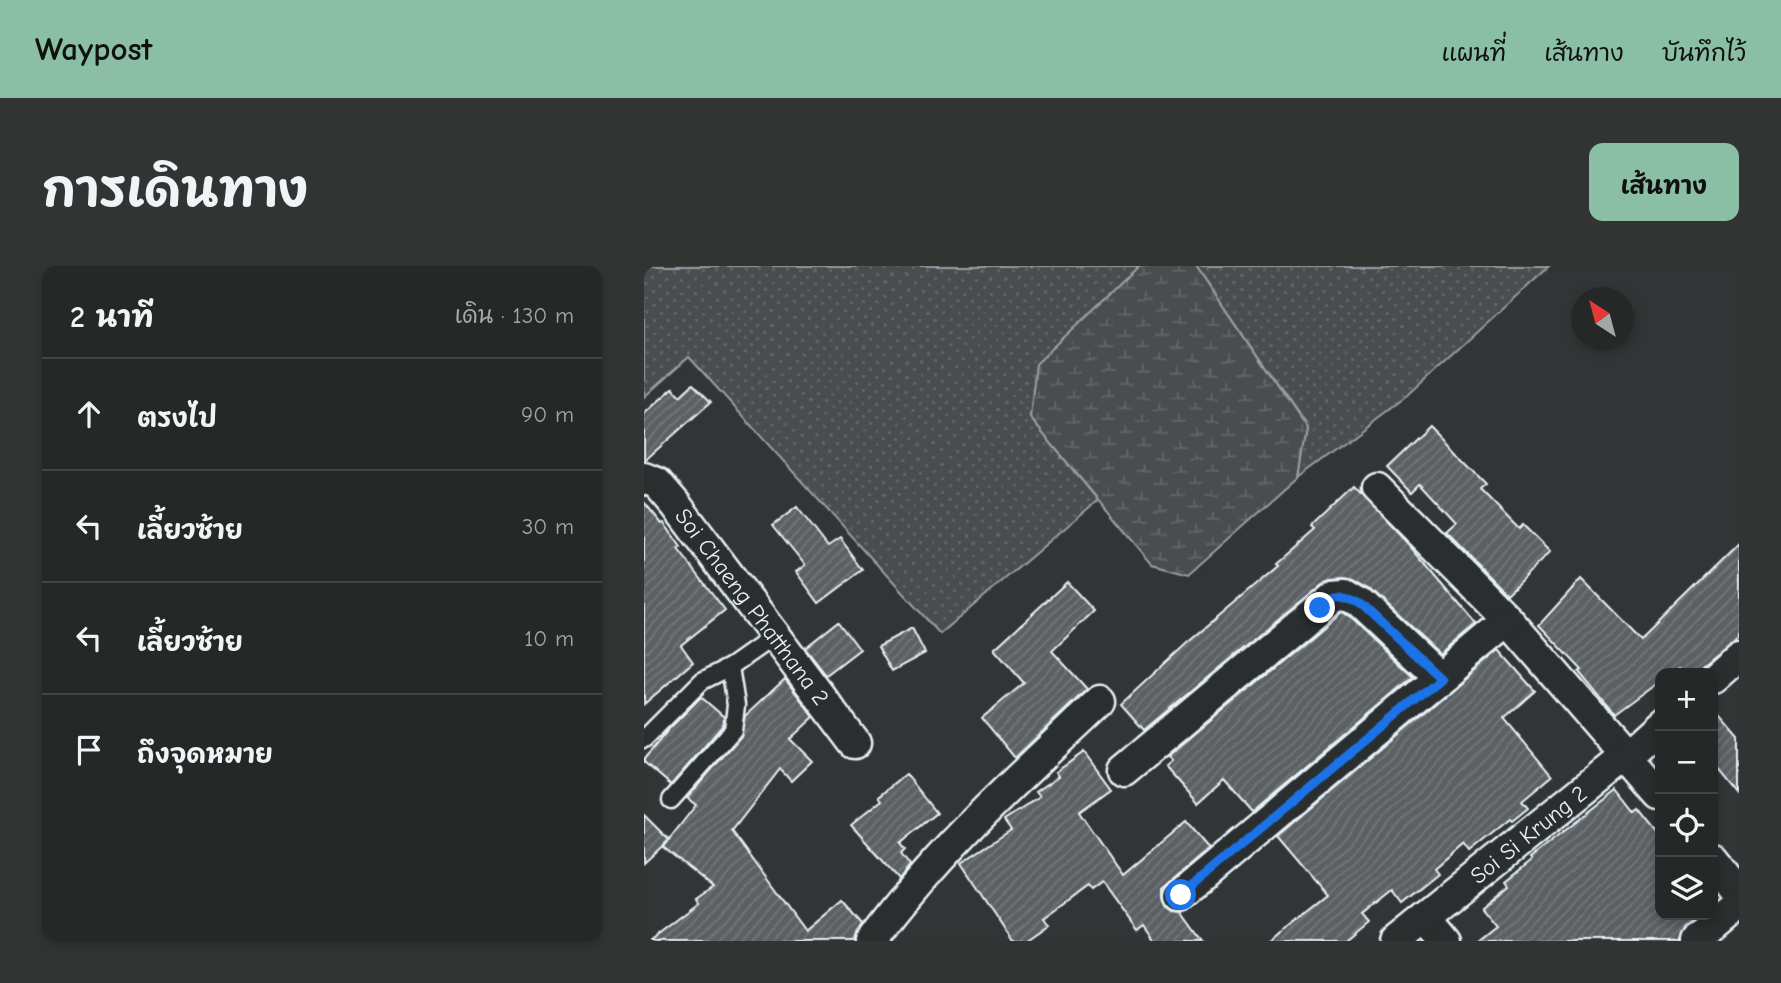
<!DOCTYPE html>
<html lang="th">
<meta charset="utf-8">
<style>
:root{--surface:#262828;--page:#323434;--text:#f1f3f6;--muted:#a4a6a8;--line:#424445;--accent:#8abfa5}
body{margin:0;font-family:"Comic Neue","Playpen Sans Thai",sans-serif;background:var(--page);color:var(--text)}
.controls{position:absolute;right:21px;bottom:21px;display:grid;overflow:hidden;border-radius:14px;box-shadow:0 4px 10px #0003}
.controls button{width:63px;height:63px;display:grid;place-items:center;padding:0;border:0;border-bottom:2px solid var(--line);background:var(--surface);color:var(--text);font:35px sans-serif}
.compass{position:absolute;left:927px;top:21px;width:63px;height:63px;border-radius:50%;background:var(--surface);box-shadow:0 4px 10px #0003;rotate:324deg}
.stop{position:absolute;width:21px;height:21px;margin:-16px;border:5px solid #1a73e8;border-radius:50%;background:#fff}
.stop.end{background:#1a73e8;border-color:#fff;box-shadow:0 2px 7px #0008}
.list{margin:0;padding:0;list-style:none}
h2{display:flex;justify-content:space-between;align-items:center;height:91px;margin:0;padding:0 28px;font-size:30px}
h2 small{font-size:23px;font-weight:400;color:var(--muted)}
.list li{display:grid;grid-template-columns:46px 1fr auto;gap:21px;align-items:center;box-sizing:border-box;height:112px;padding:0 28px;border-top:2px solid var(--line)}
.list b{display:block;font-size:26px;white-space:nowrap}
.list em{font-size:23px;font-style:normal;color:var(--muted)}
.icon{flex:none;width:38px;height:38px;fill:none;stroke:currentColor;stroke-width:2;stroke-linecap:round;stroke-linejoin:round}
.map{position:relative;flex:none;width:1095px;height:675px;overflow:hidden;border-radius:14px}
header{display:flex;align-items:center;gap:42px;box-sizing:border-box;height:98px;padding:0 35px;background:var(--accent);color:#111}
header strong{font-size:33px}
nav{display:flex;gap:38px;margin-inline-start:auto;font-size:24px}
.intro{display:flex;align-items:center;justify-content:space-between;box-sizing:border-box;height:168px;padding:0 42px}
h1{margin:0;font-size:49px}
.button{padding:18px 32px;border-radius:14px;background:var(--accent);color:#111;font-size:24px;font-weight:700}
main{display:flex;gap:42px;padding:0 42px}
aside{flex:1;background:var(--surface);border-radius:14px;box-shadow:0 4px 10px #0003}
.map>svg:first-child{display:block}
.grass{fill:url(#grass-dots);stroke:#989fa4;stroke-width:2}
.wetland{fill:url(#wetland-marsh);stroke:#989fa4;stroke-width:2}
.building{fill:url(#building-hatch);stroke:#e8f1f8;stroke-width:2}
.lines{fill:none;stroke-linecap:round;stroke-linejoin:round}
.service-casing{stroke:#e8f1f8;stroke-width:21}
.minor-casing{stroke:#e8f1f8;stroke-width:35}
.service{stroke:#2a2d2e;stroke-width:16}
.minor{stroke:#2a2d2e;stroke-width:30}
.route{stroke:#1a73e8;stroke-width:9}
.labels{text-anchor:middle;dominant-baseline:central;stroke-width:5;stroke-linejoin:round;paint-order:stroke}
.street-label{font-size:23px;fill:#e8f1f8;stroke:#2a2d2e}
</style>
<header>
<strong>Waypost</strong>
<nav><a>แผนที่</a><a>เส้นทาง</a><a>บันทึกไว้</a></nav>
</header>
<div class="intro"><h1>การเดินทาง</h1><a class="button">เส้นทาง</a></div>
<main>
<aside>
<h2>2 นาที<small>เดิน · 130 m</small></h2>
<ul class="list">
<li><svg class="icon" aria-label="ahead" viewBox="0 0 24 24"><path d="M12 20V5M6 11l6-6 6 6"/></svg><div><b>ตรงไป</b></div><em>90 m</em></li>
<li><svg class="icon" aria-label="left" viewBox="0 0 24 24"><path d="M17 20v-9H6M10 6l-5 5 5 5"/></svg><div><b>เลี้ยวซ้าย</b></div><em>30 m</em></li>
<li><svg class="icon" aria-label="left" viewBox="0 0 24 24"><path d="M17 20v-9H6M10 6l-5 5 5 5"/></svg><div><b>เลี้ยวซ้าย</b></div><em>10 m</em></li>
<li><svg class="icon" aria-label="arrive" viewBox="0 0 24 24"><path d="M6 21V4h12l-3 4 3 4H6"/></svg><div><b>ถึงจุดหมาย</b></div></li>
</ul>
</aside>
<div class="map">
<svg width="1095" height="675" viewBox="0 0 1095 675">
<defs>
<pattern id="grass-dots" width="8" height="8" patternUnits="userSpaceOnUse" patternTransform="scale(1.75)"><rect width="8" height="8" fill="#494d4f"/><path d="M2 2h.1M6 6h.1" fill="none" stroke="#636769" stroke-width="1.8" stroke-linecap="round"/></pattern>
<pattern id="wetland-marsh" width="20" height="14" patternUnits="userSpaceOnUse" patternTransform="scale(1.75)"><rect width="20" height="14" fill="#494d4f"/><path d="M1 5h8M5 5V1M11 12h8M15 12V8" fill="none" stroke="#636769"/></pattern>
<pattern id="building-hatch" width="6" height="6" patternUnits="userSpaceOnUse" patternTransform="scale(1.75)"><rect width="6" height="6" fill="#5c6063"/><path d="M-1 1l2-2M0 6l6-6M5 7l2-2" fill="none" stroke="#73777a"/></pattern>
</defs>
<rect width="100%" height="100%" fill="#323536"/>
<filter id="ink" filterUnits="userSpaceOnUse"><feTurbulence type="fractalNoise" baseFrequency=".0143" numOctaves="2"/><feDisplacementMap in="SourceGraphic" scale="14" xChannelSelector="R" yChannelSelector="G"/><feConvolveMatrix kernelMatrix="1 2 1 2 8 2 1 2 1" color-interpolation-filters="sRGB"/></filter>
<g filter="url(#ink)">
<g class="grass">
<path d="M0,0H495L392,99L386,152L454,234L296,368L45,91L0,131Z"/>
<path d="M552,0H905L763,130L654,211L662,162Z"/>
</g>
<path class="wetland" d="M495,0H552L662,163L654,211L545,308L508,298L386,152L392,98Z"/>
<g class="building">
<path d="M49,118L67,136L0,195V148L29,122L36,130Z"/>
<path d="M785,160L842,218L836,223L875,263L879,259L906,286L863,328L803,267L813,258L776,218L768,226L743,200Z"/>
<path d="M710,221L765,279L832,358L796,388L724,321L710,313L701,311L688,312L679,316L500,464L477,438L542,378L634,300L632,298L671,264L668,261Z"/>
<path d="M0,236L18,258L20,257L37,281L34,283L81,344L37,379L49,396L0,438Z"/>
<path d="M153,241L184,281L196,273L219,304L175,337L152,306L161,299L129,259Z"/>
<path d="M1095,278V368L1057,399L1052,407H1043L1036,400L1026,407H1016V415L970,449L935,406L938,404L895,359L937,313L997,374Z"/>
<path d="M423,316L450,345L408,385L443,423L371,492L338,452L380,417L350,383Z"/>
<path d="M697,346L704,350L769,411L608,546L580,514L554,537L521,500L527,495L523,491Z"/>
<path d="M195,355L216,383L182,409L161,382Z"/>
<path d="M268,362L281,387L248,405L234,380Z"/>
<path d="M855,384L891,425L860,452L908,510L878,535L884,542L868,555L866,553L825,586L819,578L790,603L794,608L758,637L748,624L718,648L725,656L702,675H626L684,629L634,570Z"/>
<path d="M141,413L170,451L146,473L168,495L147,515L136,503L88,565L161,665L198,634L219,658L211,675H5L55,637L52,633L69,621L19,581L52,539L43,532L97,470L101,450Z"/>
<path d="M57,431L80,451L79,459L27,519L0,496V493L24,464Z"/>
<path d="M1069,443L1095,473V528L1069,496Z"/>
<path d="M440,486L467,523L435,546L479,609L542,556L565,583L520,621V631L523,640L530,645L538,646L559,675H511L500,659L493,664L458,616L447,624L444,620L400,652L405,659L382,675H369L317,597L367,564L360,554L396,531L392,526L415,510L412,506Z"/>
<path d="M262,508L293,547L256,577L261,583L257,587L266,599L255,613L207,559L238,534L235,530Z"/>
<path d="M973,524L991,547L995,544L1016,570V649H1057L1041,662L1036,675H833L852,660L837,642L865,619L862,615L888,594L886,592Z"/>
<path d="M0,549L25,574L0,597Z"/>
</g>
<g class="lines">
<g class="service-casing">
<g id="service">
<path d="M86,401L130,370"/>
<path d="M0,473L58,415L86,401L92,439L89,464L27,534"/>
</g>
</g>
<g class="minor-casing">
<g id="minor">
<path id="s1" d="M0,212L13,217L32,239L211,477"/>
<path d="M733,222L864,354L1016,529"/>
<path d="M1069,412L1095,389"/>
<path d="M480,504L690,329L702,328L715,336L796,412"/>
<path d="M1069,593L1095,626"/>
<path d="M537,629L864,354"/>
<path d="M782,651L802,675"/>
<path d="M228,675C293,585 376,511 456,435"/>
<path id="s2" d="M752,675L983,489L1016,459"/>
<path d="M1053,675L1095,640"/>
</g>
</g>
<use href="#service" class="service"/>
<use href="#minor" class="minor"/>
</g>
</g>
<g class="lines" filter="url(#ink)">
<path class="route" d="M537,629L796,412L715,336C695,324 692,327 676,342"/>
</g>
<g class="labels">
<g class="street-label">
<text stroke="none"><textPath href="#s1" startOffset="170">Soi Chaeng Phatthana 2</textPath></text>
<text stroke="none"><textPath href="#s2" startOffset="170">Soi Si Krung 2</textPath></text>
</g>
</g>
</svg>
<div class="controls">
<button>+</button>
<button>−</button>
<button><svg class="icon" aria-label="locate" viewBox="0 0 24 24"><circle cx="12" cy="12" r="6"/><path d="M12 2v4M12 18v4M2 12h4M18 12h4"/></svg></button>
<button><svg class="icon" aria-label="layers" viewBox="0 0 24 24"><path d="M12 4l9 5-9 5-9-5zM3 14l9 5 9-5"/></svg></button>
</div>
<svg class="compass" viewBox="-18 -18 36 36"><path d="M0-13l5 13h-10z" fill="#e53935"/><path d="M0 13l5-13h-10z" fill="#a4a6a8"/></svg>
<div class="stop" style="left:537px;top:629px"></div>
<div class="stop end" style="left:676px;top:342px"></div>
</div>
</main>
